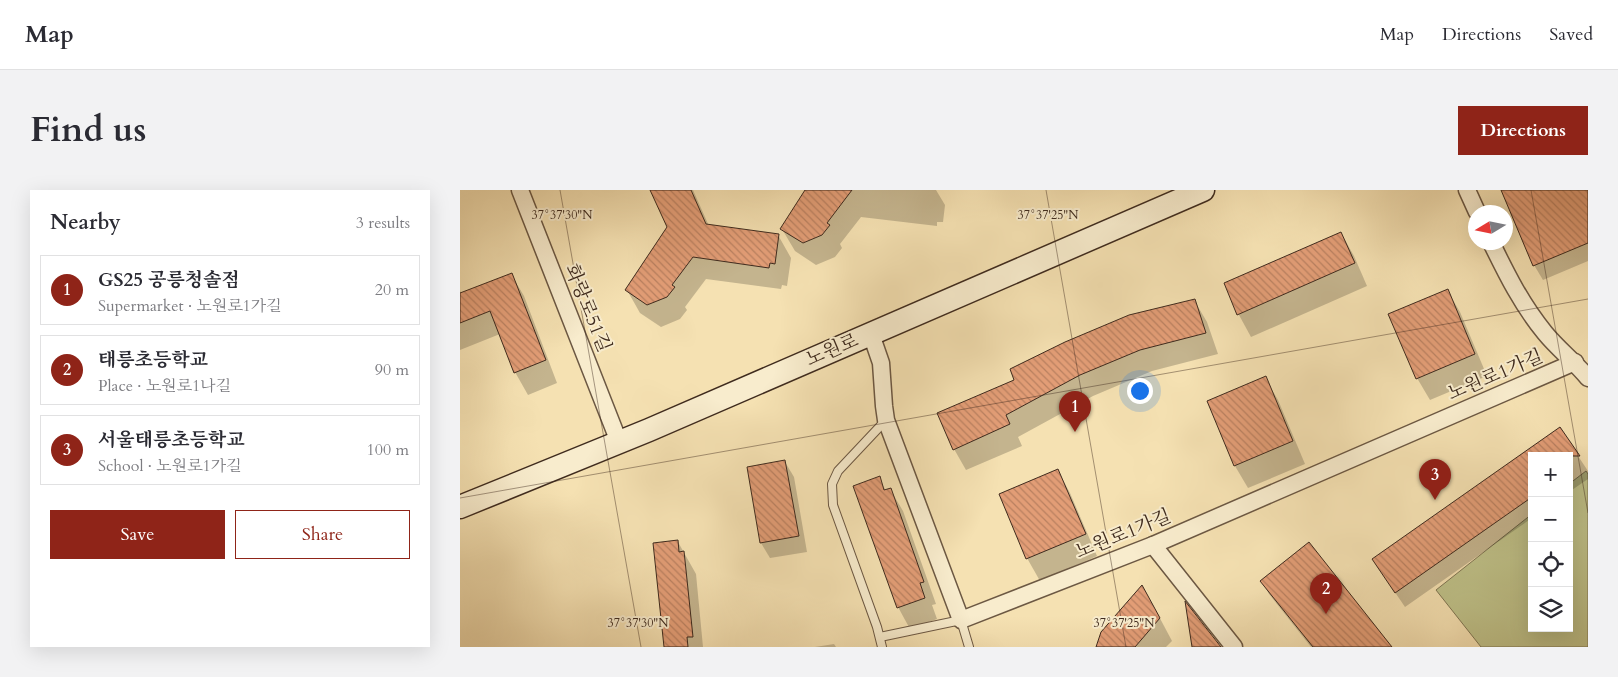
<!DOCTYPE html>
<meta charset="utf-8">
<style>
:root{--surface:#fff;--page:#f2f2f3;--text:#2b2b33;--muted:#7c7c81;--line:#e1e1e2;--accent:#8f2418}
body{margin:0;font-family:Cardo,"Noto Serif KR",serif;background:var(--page);color:var(--text)}
.controls{position:absolute;right:15px;bottom:15px;display:grid;overflow:hidden;border-radius:0px;box-shadow:0 5px 20px #0002}
.controls button{width:45px;height:45px;display:grid;place-items:center;padding:0;border:0;border-bottom:1px solid var(--line);background:var(--surface);color:var(--text);font:25px sans-serif}
.compass{position:absolute;left:1008px;top:15px;width:45px;height:45px;border-radius:50%;background:var(--surface);box-shadow:0 5px 20px #0002;rotate:260deg}
.you{position:absolute;left:679px;top:200px;width:18px;height:18px;margin:-12px;border:4px solid #fff;border-radius:50%;background:#1a73e8;box-shadow:0 0 0 8px #1a73e833}
.badge{display:grid;place-items:center;width:32px;height:32px;border-radius:50%;background:var(--accent);color:#fff;font-size:16px;font-weight:700}
.pin{position:absolute;translate:-50% -41px;filter:drop-shadow(0 1px 2px #0008)}
.pin::after{content:'';position:absolute;top:26px;width:18px;height:15px;background:inherit;clip-path:polygon(0 0,100% 0,50% 100%)}
.list{margin:0;padding:0;list-style:none}
h2{display:flex;justify-content:space-between;align-items:center;height:65px;margin:0;padding:0 20px;font-size:21px}
h2 small{font-size:16px;font-weight:400;color:var(--muted)}
.list li{display:grid;grid-template-columns:32px 1fr auto;gap:15px;align-items:center;box-sizing:border-box;height:70px;margin:0 10px 10px;padding:0 10px;border:1px solid var(--line);border-radius:0px}
.list b{display:block;font-size:19px;white-space:nowrap}
.list p{margin:0;font-size:16px;white-space:nowrap;color:var(--muted)}
.list em{font-size:16px;font-style:normal;color:var(--muted)}
.actions{display:flex;gap:10px;padding:15px 20px}
.actions a{flex:1;padding:11px 0;border:1px solid var(--accent);border-radius:0px;text-align:center;font-size:18px;color:var(--accent)}
.actions .main{background:var(--accent);color:#fff}
.icon{flex:none;width:28px;height:28px;fill:none;stroke:currentColor;stroke-width:2;stroke-linecap:round;stroke-linejoin:round}
.map{position:relative;flex:none;width:1128px;height:457px;overflow:hidden;border-radius:0px}
header{display:flex;align-items:center;gap:30px;box-sizing:border-box;height:70px;padding:0 25px;background:var(--surface);border-bottom:1px solid var(--line)}
header strong{font-size:24px}
nav{display:flex;gap:28px;margin-inline-start:auto;font-size:18px}
.intro{display:flex;align-items:center;justify-content:space-between;box-sizing:border-box;height:120px;padding:0 30px}
h1{margin:0;font-size:35px}
.button{padding:12px 22px;border-radius:0px;background:var(--accent);color:#fff;font-size:18px;font-weight:700}
main{display:flex;gap:30px;padding:0 30px}
aside{flex:1;background:var(--surface);border-radius:0px;box-shadow:0 5px 20px #0002}
.map>svg:first-child{display:block}
.garden{fill:#bfc28a;stroke:#7f7654}
.shadow{fill:#0003}
.building{fill:url(#building-back-hatch);stroke:#3f2b1e}
.lines{fill:none;stroke-linecap:round;stroke-linejoin:round}
.service-casing{stroke:#6c5843;stroke-width:10}
.minor-casing{stroke:#6c5843;stroke-width:19}
.secondary-casing{stroke:#3f2b1e;stroke-width:25}
.service{stroke:#f8eccd;stroke-width:8}
.minor{stroke:#f8eccd;stroke-width:16}
.secondary{stroke:#f8eccd;stroke-width:22}
.ticks{fill:none;stroke:#3f2b1e;stroke-width:1;stroke-opacity:0.45}
.labels{text-anchor:middle;dominant-baseline:central;stroke-width:4;stroke-linejoin:round;paint-order:stroke}
.street-label{font-size:19px;fill:#3f2b1e;stroke:#f8eccd}
.ticks-label{font-size:12px;text-anchor:middle;fill:#3f2b1e;stroke:#f8eccd;stroke-width:4;stroke-linejoin:round;paint-order:stroke}
</style>
<header>
<strong>Map</strong>
<nav><a>Map</a><a>Directions</a><a>Saved</a></nav>
</header>
<div class="intro"><h1>Find us</h1><a class="button">Directions</a></div>
<main>
<aside>
<h2>Nearby<small>3 results</small></h2>
<ul class="list">
<li><span class="badge">1</span><div><b>GS25 공릉청솔점</b><p>Supermarket · 노원로1가길</p></div><em>20 m</em></li>
<li><span class="badge">2</span><div><b>태릉초등학교</b><p>Place · 노원로1나길</p></div><em>90 m</em></li>
<li><span class="badge">3</span><div><b>서울태릉초등학교</b><p>School · 노원로1가길</p></div><em>100 m</em></li>
</ul>
<div class="actions"><a class="main">Save</a><a>Share</a></div>
</aside>
<div class="map">
<svg width="1128" height="457" viewBox="0 0 1128 457">
<defs>
<pattern id="building-back-hatch" width="6" height="6" patternUnits="userSpaceOnUse" patternTransform="scale(1.25)"><rect width="6" height="6" fill="#e29d76"/><path d="M-1 5l2 2M0 0l6 6M5-1l2 2" fill="none" stroke="#b98060"/></pattern>
</defs>
<rect width="100%" height="100%" fill="#f5e1b2"/>
<filter id="stains"><feTurbulence type="fractalNoise" baseFrequency=".004" numOctaves="4"/><feColorMatrix values="0 0 0 0 .2 0 0 0 0 .09 0 0 0 0 .02 0 0 0 .5 -.17"/></filter>
<radialGradient id="worn" r=".72"><stop offset=".6" stop-color="#630" stop-opacity="0"/><stop offset="1" stop-color="#630" stop-opacity=".3"/></radialGradient>
<path class="garden" d="M1126,281L1128,284V457H1021L976,400L1072,324V438H1109V294Z"/>
<g class="shadow">
<path d="M191,0H233L249,36L318,45L331,68L327,96L322,95L321,99L246,89L225,117L227,120L220,129L201,137L180,123L167,100L208,37Z"/>
<path d="M347,0H476L485,15L483,32H477V36L401,27L380,54L382,58L375,67L356,75L335,61L322,39Z"/>
<path d="M1042,0H1128V71L1083,90L1074,75Z"/>
<path d="M881,43L894,66L907,96L791,147L779,125L765,94Z"/>
<path d="M51,84L64,106L97,193L68,205L55,182L40,144L0,160V100L1,104Z"/>
<path d="M987,100L1000,122L1027,186L970,210L957,188Z"/>
<path d="M734,110L747,132L758,164L692,181L633,206L558,247L562,256L506,280L494,259L556,190Z"/>
<path d="M805,188L818,210L845,274L788,298L775,276L748,212Z"/>
<path d="M1100,239L1128,281V289L1109,302V266H1072V328L945,417L913,370Z"/>
<path d="M325,272L334,287L347,362L310,368L301,353Z"/>
<path d="M598,281L610,303L637,366L580,391L567,368Z"/>
<path d="M419,288L426,301L430,299L443,321L476,414L472,415L477,429L450,439L438,417Z"/>
<path d="M218,352L236,384L243,457H205Z"/>
<path d="M802,392L930,457H851L809,404Z"/>
<path d="M695,419L712,451L706,457H637Z"/>
<path d="M374,454L376,457H355Z"/>
</g>
<g class="building">
<path d="M190,0H231L246,34L319,44L315,74L310,73L309,78L233,67L212,95L215,97L207,107L187,115L165,100L207,37Z"/>
<path d="M345,0H392L367,33L370,35L362,45L343,53L320,39Z"/>
<path d="M1041,0H1128V53L1073,76Z"/>
<path d="M881,42L895,73L777,125L764,93Z"/>
<path d="M52,83L86,170L54,183L30,121L0,133V103Z"/>
<path d="M988,99L1015,164L956,189L928,124Z"/>
<path d="M735,109L746,143L680,160L620,185L546,225L550,234L493,260L477,223L554,190L550,179L605,152L669,125Z"/>
<path d="M806,186L833,251L774,276L747,211Z"/>
<path d="M1100,237L1120,266H1072V307L935,403L912,369Z"/>
<path d="M325,270L339,346L300,353L287,277Z"/>
<path d="M598,279L626,344L566,369L539,304Z"/>
<path d="M420,286L424,300L431,298L464,392L460,393L465,408L437,418L393,296Z"/>
<path d="M218,350L219,362L224,361L233,447H227L228,457H204L193,353Z"/>
<path d="M849,352L932,457H853L800,391Z"/>
<path d="M682,395L700,428L675,457H636L641,442Z"/>
<path d="M725,411L761,457H732Z"/>
</g>
<g class="lines">
<g class="service-casing">
<g id="service">
<path d="M420,447L501,430L509,457"/>
<path d="M422,457L417,437L373,315L372,294L378,281L426,230"/>
</g>
</g>
<g class="minor-casing">
<g id="minor">
<path d="M60,0L159,252"/>
<path d="M1007,0L1017,22"/>
<path d="M1031,52C1047,85 1062,115 1085,143C1098,159 1115,172 1128,188"/>
<path d="M411,144L421,173L424,216L426,230L501,430L693,355L1115,172"/>
<path d="M693,355L774,457"/>
</g>
</g>
<g class="secondary-casing">
<path id="secondary" d="M0,317L189,240L743,0"/>
</g>
<use href="#service" class="service"/>
<use href="#minor" class="minor"/>
<use href="#secondary" class="secondary"/>
</g>
<path class="ticks" d="M100,0L181,457M586,0L666,457M1071,0L1128,323M0,308L1128,109"/>
<g class="labels">
<g class="street-label">
<text transform="translate(128 118) rotate(68)">화랑로51길</text>
<text transform="translate(372 160) rotate(-23)">노원로</text>
<text transform="translate(1035 185) rotate(-23)">노원로1가길</text>
<text transform="translate(663 344) rotate(-22)">노원로1가길</text>
</g>
</g>
<g class="ticks-label">
<text x="102" y="29">37°37'30"N</text>
<text x="588" y="29">37°37'25"N</text>
<text x="178" y="437">37°37'30"N</text>
<text x="664" y="437">37°37'25"N</text>
</g>
<rect width="100%" height="100%" filter="url(#stains)"/>
<rect width="100%" height="100%" fill="url(#worn)"/>
</svg>
<div class="controls">
<button>+</button>
<button>−</button>
<button><svg class="icon" aria-label="locate" viewBox="0 0 24 24"><circle cx="12" cy="12" r="6"/><path d="M12 2v4M12 18v4M2 12h4M18 12h4"/></svg></button>
<button><svg class="icon" aria-label="layers" viewBox="0 0 24 24"><path d="M12 4l9 5-9 5-9-5zM3 14l9 5 9-5"/></svg></button>
</div>
<svg class="compass" viewBox="-18 -18 36 36"><path d="M0-13l5 13h-10z" fill="#e53935"/><path d="M0 13l5-13h-10z" fill="#7c7c81"/></svg>
<div class="you"></div>
<div class="pin badge" style="left:615px;top:242px">1</div>
<div class="pin badge" style="left:866px;top:424px">2</div>
<div class="pin badge" style="left:975px;top:310px">3</div>
</div>
</main>
